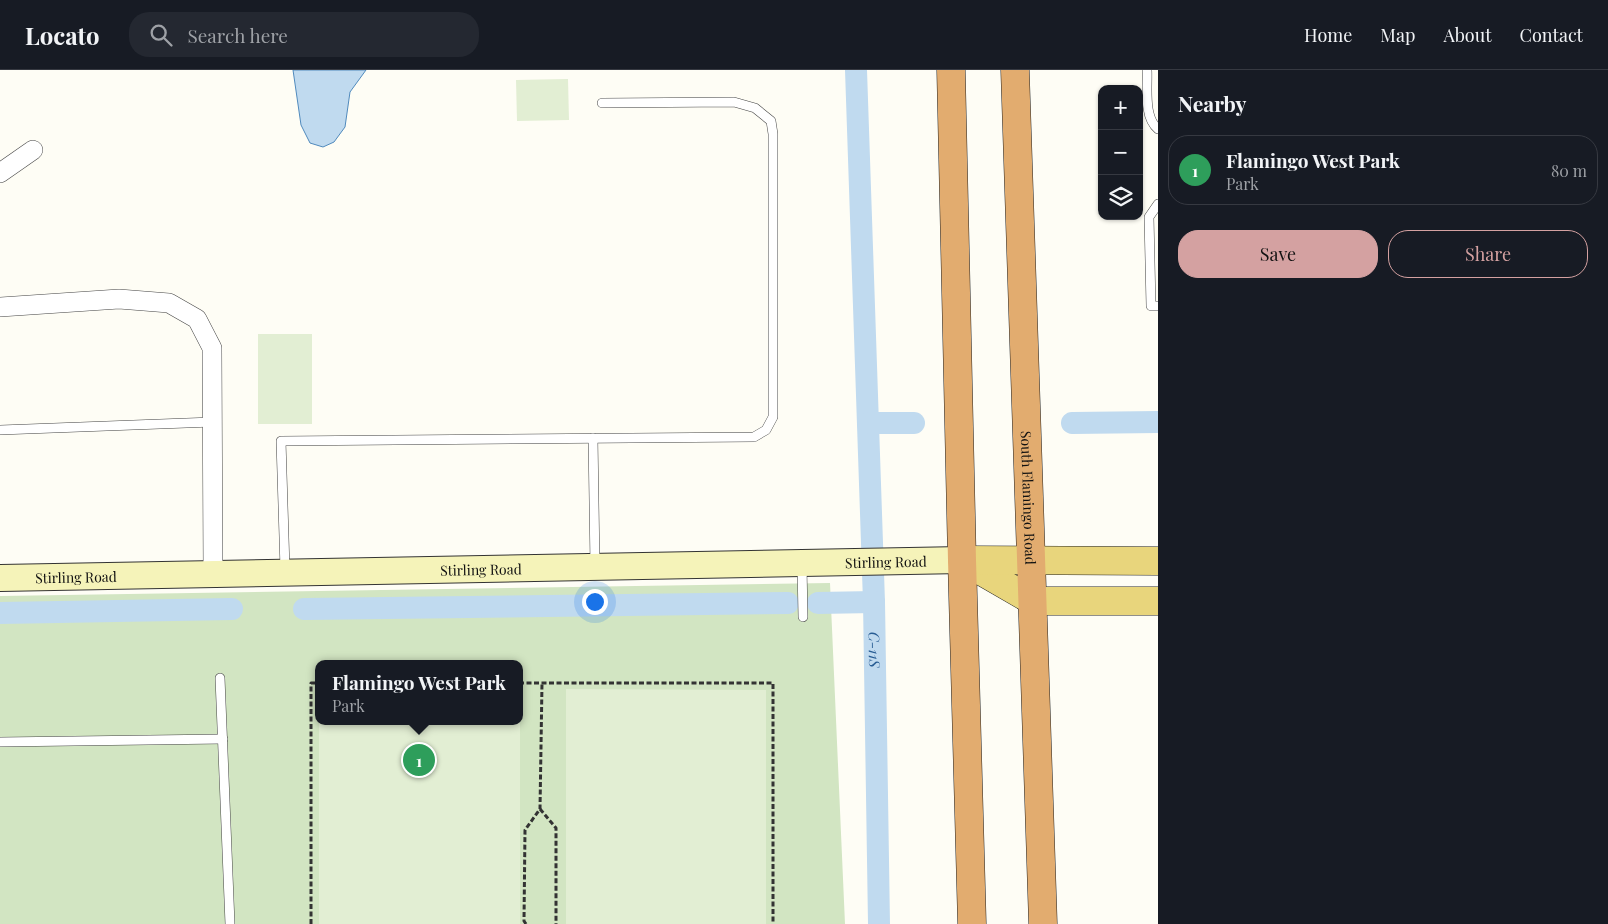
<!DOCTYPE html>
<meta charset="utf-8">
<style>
:root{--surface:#171b24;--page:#242831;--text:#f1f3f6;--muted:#9ea1a6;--line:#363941;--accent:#d4a1a1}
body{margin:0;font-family:"Playfair Display",serif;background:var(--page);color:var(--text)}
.controls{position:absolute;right:15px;top:15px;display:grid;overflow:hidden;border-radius:10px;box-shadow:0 1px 4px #0004}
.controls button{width:45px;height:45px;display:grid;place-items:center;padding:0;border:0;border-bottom:1px solid var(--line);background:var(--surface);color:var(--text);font:25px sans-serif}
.you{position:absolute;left:594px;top:531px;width:18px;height:18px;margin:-12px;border:4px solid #fff;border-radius:50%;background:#1a73e8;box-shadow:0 0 0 8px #1a73e833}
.badge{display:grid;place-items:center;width:32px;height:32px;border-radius:50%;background:var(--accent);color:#fff;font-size:16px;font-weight:700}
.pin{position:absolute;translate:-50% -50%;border:2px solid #fff;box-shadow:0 1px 5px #0006}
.popup{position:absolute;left:315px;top:590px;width:208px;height:65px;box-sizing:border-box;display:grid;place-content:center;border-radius:10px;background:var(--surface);filter:drop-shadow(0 1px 4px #0005);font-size:16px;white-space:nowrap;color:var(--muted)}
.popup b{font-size:19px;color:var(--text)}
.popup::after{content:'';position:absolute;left:50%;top:100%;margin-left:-10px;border:10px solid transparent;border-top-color:var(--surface)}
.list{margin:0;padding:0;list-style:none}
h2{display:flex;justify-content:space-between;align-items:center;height:65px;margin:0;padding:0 20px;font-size:21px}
h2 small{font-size:16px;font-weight:400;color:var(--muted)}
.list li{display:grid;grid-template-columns:32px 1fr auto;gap:15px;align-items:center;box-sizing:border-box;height:70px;margin:0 10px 10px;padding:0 10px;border:1px solid var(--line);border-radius:20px}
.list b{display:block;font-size:19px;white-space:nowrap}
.list p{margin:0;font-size:16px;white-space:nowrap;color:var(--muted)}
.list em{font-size:16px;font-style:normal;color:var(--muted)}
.actions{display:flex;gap:10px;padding:15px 20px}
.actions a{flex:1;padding:11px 0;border:1px solid var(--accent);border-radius:20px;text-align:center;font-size:18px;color:var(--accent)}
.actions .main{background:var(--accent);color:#111}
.icon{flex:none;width:28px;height:28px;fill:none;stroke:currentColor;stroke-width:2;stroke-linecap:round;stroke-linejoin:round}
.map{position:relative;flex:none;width:1158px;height:854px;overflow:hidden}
header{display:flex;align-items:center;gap:30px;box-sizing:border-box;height:70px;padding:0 25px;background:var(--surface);border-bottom:1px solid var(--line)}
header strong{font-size:24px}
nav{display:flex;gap:28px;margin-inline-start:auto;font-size:18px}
.search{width:350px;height:45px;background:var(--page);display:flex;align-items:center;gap:12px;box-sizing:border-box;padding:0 18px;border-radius:20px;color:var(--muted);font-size:19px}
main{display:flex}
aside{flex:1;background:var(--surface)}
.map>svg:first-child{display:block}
.green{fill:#d2e5c2;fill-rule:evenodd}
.pitch{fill:#e2eed3}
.water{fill:#c0daef;stroke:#508abd}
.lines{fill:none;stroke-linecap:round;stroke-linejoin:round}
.canal{stroke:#c0daef;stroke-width:22}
.lane-casing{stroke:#444;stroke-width:10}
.street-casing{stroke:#444;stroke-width:20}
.secondary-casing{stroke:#333;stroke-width:28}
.primary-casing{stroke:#222;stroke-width:29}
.highway-casing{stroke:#222;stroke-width:29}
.path{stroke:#333;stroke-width:3;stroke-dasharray:5 2.5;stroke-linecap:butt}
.lane{stroke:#fff;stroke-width:9}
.street{stroke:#fff;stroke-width:19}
.secondary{stroke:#f5f3b9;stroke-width:26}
.primary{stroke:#e8d57c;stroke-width:28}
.highway{stroke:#e2ac6f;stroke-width:28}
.labels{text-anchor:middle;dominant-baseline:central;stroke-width:5;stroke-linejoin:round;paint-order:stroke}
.street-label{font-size:14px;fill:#111;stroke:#fff}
.water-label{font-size:15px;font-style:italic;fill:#285d94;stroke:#fff}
</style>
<header>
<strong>Locato</strong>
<div class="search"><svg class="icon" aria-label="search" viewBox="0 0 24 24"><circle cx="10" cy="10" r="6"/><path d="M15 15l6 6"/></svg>Search here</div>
<nav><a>Home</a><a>Map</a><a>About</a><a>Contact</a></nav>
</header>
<main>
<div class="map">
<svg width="1158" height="854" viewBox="0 0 1158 854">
<rect width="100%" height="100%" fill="#fefdf5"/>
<path class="green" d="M830,513L845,854H0V526ZM319,594H519V651H319Z"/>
<g class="pitch">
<path d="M568,9L569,50L517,51L516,10Z"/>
<rect x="258" y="264" width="54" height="90"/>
<path d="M319,619V651H519L520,619V854H319Z"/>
<path d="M566,619L766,620V854H566Z"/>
</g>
<path class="water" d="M293,0H366L350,22L345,57L334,72L323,77L310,73L301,55Z"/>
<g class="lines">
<g class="canal">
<path id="s1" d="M856,0L874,532L879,854"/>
<path d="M868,353H914"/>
<path d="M1072,353L1158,352"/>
<path d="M818,533L874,532"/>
<path d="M304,539L788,533"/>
<path d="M0,543L232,539"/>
</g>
<g class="lane-casing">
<g id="lane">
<path d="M1147,0C1148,17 1143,47 1158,59"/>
<path d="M1158,134L1149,147L1151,236H1158"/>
<path d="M0,360L213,352"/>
<path d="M593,368L595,495"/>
<path d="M802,495L803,547"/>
<path d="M285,499L281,371L754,367L766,360L773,347V64L771,51L755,38L734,32L602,33"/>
<path d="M220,608L230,854"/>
<path d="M0,672L223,669"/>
</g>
</g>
<g class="street-casing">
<g id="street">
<path d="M0,103L33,80"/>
<path d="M0,237L119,229L169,233L197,249L212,278L213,503"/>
</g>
</g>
<g class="secondary-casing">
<g id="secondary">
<path id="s2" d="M0,508L962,490"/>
</g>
</g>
<g class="primary-casing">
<g id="primary">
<path d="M962,490L1033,531H1158"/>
<path d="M963,490L1158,491"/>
</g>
</g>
<g class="highway-casing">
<g id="highway">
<path d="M951,0L962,490L972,854"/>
<path id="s3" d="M1015,0L1043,854"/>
</g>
</g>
<g class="path">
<path d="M519,613H773V854"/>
<path d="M540,739L556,758V854"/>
<path d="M311,854V613H319"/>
<path d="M526,854L524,851L525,760L540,739L542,613"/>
</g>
<use href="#lane" class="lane"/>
<use href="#street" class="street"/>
<use href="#secondary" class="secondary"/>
<use href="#primary" class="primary"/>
<use href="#highway" class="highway"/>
</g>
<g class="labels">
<g class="street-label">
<text stroke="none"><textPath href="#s3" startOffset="428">South Flamingo Road</textPath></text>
<text stroke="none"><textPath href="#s2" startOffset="886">Stirling Road</textPath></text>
<text stroke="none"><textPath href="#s2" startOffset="481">Stirling Road</textPath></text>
<text stroke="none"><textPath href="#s2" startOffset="76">Stirling Road</textPath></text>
</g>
<g class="water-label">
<text stroke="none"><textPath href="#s1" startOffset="580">C-11S</textPath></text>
</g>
</g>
</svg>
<div class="controls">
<button>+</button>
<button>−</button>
<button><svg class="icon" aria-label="layers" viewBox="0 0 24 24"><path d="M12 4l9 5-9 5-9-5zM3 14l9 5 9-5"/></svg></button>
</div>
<div class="you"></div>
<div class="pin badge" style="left:419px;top:690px;background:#2e9e5b">1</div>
<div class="popup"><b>Flamingo West Park</b>Park</div>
</div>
<aside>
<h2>Nearby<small></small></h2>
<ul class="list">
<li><span class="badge" style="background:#2e9e5b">1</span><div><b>Flamingo West Park</b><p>Park</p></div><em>80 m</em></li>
</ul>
<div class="actions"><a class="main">Save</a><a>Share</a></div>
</aside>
</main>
